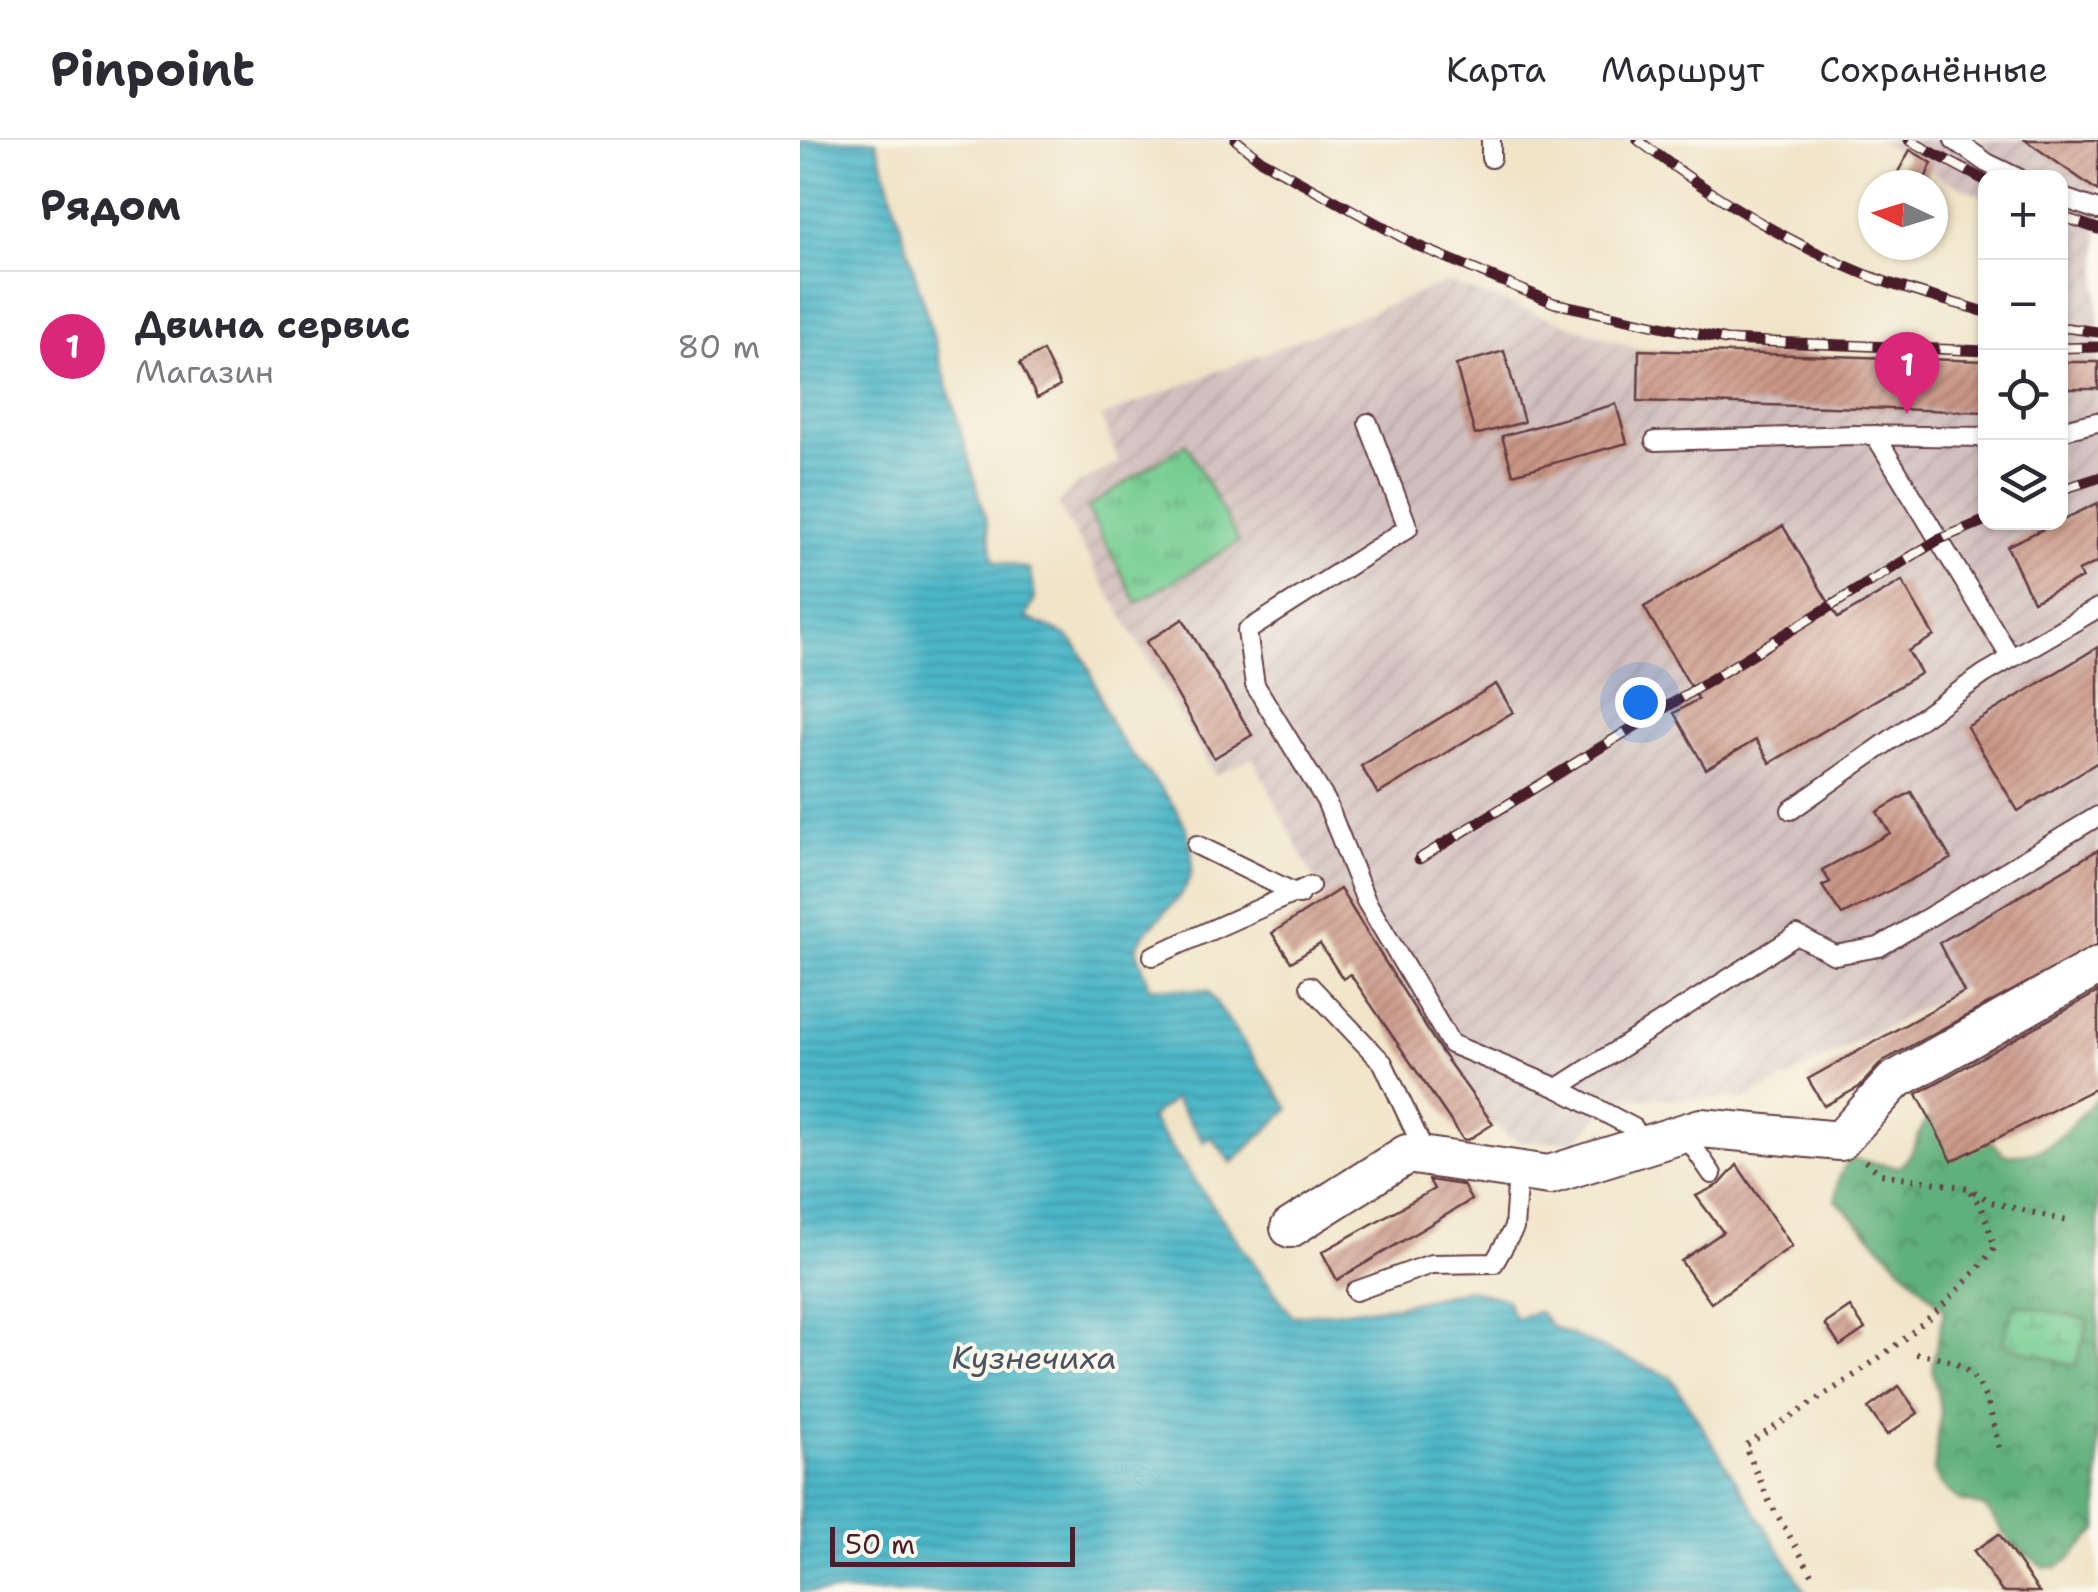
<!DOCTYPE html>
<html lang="ru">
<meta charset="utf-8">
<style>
:root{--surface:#fff;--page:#f7f7f7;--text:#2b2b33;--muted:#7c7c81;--line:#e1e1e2;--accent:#db2777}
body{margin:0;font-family:"Shantell Sans",sans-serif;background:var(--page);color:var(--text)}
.controls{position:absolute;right:30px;top:30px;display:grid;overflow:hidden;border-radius:20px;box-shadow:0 2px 8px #0004}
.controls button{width:90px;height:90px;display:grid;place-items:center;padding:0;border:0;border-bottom:2px solid var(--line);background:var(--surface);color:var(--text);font:50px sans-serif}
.compass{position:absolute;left:1058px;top:30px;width:90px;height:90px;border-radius:50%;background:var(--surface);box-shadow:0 2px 8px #0004;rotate:274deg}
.scale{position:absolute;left:30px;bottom:25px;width:245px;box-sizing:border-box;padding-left:10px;border:5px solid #4a1f2b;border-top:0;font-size:28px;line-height:35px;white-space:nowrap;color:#4a1f2b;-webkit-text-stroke:8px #fbf7ec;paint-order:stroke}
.you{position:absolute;left:840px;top:562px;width:35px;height:35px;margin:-25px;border:8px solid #fff;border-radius:50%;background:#1a73e8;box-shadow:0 0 0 15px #1a73e833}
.badge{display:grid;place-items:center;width:65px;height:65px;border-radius:50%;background:var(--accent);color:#fff;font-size:32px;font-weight:700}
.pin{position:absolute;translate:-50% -82px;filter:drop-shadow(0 2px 5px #0008)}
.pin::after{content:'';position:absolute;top:52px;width:35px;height:30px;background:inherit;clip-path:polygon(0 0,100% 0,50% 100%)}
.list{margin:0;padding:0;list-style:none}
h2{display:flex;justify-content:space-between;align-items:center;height:130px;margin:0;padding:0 40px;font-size:42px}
h2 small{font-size:32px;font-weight:400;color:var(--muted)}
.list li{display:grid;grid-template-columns:65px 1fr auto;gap:30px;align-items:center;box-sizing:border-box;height:150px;padding:0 40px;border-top:2px solid var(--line)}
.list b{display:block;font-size:38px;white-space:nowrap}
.list p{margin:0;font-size:32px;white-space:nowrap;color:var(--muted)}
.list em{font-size:32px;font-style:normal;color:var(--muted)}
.icon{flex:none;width:55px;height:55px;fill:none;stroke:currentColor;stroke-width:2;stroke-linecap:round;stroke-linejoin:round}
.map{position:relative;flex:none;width:1298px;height:1452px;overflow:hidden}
header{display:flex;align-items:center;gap:60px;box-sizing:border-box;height:140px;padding:0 50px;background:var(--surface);border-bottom:2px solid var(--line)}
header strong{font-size:48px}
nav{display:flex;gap:55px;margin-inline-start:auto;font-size:35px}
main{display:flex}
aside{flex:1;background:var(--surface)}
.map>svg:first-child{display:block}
.industrial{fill:url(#industrial-furrows)}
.grass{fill:url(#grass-tufts);stroke:#60765e;stroke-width:2.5}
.forest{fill:url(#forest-crowns);stroke:#556854;stroke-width:2.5}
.wetland{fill:url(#wetland-marsh);stroke:#60765e;stroke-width:2.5}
.water{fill:url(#water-rules);stroke:#4b6b7a;stroke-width:2.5}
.building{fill:url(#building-hatch)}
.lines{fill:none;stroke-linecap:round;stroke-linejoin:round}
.service-casing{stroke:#633d42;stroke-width:22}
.minor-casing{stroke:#633d42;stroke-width:42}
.path{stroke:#633d42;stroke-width:6;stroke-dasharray:2.5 8;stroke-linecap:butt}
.service{stroke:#fff;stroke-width:18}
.minor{stroke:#fff;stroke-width:38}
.rail-casing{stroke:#4a1f2b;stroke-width:11}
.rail{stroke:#fbf7ec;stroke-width:8;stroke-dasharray:22;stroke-linecap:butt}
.labels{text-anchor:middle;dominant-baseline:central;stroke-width:8;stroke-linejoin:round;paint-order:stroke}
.water-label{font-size:32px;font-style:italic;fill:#4b5462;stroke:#fbf7ec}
</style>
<header>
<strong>Pinpoint</strong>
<nav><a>Карта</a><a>Маршрут</a><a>Сохранённые</a></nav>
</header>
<main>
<aside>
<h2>Рядом<small></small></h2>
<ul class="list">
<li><span class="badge">1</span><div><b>Двина сервис</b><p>Магазин</p></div><em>80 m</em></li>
</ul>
</aside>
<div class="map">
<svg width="1298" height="1452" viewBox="0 0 1298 1452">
<defs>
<pattern id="industrial-furrows" width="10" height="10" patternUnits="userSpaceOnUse" patternTransform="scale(2.5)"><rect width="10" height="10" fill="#d1bfbd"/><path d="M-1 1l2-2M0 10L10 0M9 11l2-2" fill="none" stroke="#b5a4a3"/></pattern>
<pattern id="grass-tufts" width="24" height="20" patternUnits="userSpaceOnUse" patternTransform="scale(2.5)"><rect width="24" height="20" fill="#75cd92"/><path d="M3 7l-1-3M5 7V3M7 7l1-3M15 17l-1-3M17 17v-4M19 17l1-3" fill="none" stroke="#62a677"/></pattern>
<pattern id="forest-crowns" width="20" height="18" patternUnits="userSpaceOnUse" patternTransform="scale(2.5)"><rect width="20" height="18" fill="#60b07c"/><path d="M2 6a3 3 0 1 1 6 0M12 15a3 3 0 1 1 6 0" fill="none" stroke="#518f66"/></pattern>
<pattern id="wetland-marsh" width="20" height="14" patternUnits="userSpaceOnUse" patternTransform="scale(2.5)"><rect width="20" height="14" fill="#75cd92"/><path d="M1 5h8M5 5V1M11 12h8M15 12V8" fill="none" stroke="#62a677"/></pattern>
<pattern id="water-rules" width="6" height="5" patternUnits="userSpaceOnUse" patternTransform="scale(2.5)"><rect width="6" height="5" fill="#4cb7c8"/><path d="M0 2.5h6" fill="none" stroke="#4194a3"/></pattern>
<pattern id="building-hatch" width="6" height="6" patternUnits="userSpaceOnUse" patternTransform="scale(2.5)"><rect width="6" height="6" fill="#ca9787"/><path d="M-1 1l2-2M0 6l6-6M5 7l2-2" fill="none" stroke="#a67b6f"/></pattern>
</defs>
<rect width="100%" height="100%" fill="#fbf7ec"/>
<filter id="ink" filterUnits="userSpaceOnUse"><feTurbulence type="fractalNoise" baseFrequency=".01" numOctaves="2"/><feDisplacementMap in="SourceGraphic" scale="20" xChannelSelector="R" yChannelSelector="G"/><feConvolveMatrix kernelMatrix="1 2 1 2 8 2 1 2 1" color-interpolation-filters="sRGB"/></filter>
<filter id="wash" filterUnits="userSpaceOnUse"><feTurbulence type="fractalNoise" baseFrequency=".0048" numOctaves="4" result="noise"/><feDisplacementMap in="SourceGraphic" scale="40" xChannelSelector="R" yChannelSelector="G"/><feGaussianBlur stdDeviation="2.25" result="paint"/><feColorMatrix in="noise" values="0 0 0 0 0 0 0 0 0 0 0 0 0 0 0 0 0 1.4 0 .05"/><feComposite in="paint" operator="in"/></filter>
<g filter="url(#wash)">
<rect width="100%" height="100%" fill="#f0e4c7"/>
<path class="industrial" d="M1078,0H1298V756L1152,853L946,959L816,958L775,1001L718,1002L693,984L540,749L524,759L453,618L415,635L258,365L272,348L319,322L301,277L647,142L840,210L1185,221L1186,382H1260V156L1266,92L1261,89L1260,38H1186L1185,57L1145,40Z"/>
<path class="grass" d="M386,303L439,402L337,463L287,368Z"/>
<path class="forest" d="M1298,958V1390L1269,1419L1258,1427H1244L1211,1403L1185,1367L1160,1361L1140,1344L1134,1331L1141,1270L1132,1229L1144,1170L1036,1060C1037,1042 1039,1032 1051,1019L1099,1027C1120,1011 1116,983 1139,967L1183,993L1204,1014C1256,1018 1263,988 1298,958Z"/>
<path class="wetland" d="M1215,1164L1289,1180L1275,1226L1202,1204Z"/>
<path class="water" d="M0,0H76L187,381L194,421L230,429L235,458L226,478C239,484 263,491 273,502C293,525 298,559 312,585C337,633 397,666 392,728C390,759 349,780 336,808L350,847L408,851L489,969L432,1023L411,997L404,1002L374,959L350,978L492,1176L596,1166L668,1149L706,1159L714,1178L739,1172L752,1187L871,1237L1006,1452H0Z"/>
<g id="blocks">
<g class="building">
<path d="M1225,0H1298V51Z"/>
<path d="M1110,10L1132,23L1122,45H1091Z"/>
<path d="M839,210L1186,221V272L838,261Z"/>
<path d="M243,211L260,246L237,258L220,223Z"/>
<path d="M704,211L724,282L675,295L656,225Z"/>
<rect x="1260" y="222" width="38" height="27"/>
<path d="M816,264L827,303L713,334L702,296Z"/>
<path d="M1298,363V422L1278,431L1282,438L1233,461L1207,406Z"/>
<path d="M983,386L1038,478L1102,441L1134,496L1108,511L1121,533L970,623L956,600L906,629L874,573L898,559L844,467Z"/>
<path d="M383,479L452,595L414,618L346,502Z"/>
<path d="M1298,507V622L1218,671L1167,587Z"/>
<path d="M696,544L713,572L578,654L561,626Z"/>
<path d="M1111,652L1151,719L1042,775L1022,746L1030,742L1022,730L1090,693L1077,672Z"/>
<path d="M1298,710V804L1083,921L1059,947L1024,966L1008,939L1164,852L1139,803Z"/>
<path d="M540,749L640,910L693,984L668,1000L663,999L550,834L543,839L520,804L491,822L472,793Z"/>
<path d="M1298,852V947L1152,1021L1117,954Z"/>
<path d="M937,1025L992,1106L911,1163L881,1121L923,1092L896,1056L920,1044Z"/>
<path d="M629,1040L663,1045L671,1060L537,1140L522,1112L634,1049Z"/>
<path d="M1050,1167L1065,1189L1040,1206L1025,1184Z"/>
<path d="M1099,1246L1118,1273L1087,1295L1068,1268Z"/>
<path d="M1199,1394L1239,1452H1202L1174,1411Z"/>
</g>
</g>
</g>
<g filter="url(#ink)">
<use href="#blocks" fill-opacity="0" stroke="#633d42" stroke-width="2.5"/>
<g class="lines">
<g class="service-casing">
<g id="service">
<path d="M1154,0L1187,23L1218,38"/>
<path d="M691,18V0"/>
<path d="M1260,57L1298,70"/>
<path d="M568,283L608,388L447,491L455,545L526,661L566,761L651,904L758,948L997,795L1035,815L1079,807L1298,676"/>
<path d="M1260,291L1297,282"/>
<path d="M1075,295L1211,518"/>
<path d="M855,301L1055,295L1186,297"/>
<path d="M991,670L1184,534L1298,468"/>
<path d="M397,705L499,755"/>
<path d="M353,816L510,746"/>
<path d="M510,846L583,923L627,1017"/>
<path d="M758,948L834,988L838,1004"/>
<path d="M884,993L912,1034"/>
<path d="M556,1151L631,1124L694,1123L714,1088L718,1032"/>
</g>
</g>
<g class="minor-casing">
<path id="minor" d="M490,1088L607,1014L749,1035L901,988L1040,1001L1094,941L1298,826"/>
</g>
<g class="path">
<path d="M1065,1021L1081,1034L1168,1048L1191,1062L1267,1081"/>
<path d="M1116,1214C1184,1220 1187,1255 1200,1313"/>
<path d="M1012,1434L969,1361L945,1306C1036,1247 1129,1195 1195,1107L1182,1068L1168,1048"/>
</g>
<use href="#service" class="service"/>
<use href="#minor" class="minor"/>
<g class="rail-casing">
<g id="rail">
<path d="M436,0L461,20L616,105L754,163L926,200L1186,211"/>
<path d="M838,0C911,56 996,109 1083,141C1116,153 1152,162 1186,172"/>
<path d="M1109,0L1186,41"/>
<path d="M1260,76L1298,89"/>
<path d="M1260,187L1298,192"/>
<path d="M1260,208L1298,207"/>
<path d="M1260,350L1298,338"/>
<path d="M619,719L1138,400L1186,380"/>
</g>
</g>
<use href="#rail" class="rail"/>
</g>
</g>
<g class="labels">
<g class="water-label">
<text x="234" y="1217">Кузнечиха</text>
</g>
</g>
</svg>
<div class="controls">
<button>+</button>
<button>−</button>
<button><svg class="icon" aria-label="locate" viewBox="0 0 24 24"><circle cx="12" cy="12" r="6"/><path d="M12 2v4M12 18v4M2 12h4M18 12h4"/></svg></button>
<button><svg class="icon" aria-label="layers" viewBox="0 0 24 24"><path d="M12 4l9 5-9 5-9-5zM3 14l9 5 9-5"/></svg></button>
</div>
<svg class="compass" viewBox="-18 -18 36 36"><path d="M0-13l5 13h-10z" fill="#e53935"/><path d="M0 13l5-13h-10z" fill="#7c7c81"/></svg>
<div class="scale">50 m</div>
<div class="you"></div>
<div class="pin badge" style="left:1107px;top:274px">1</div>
</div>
</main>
